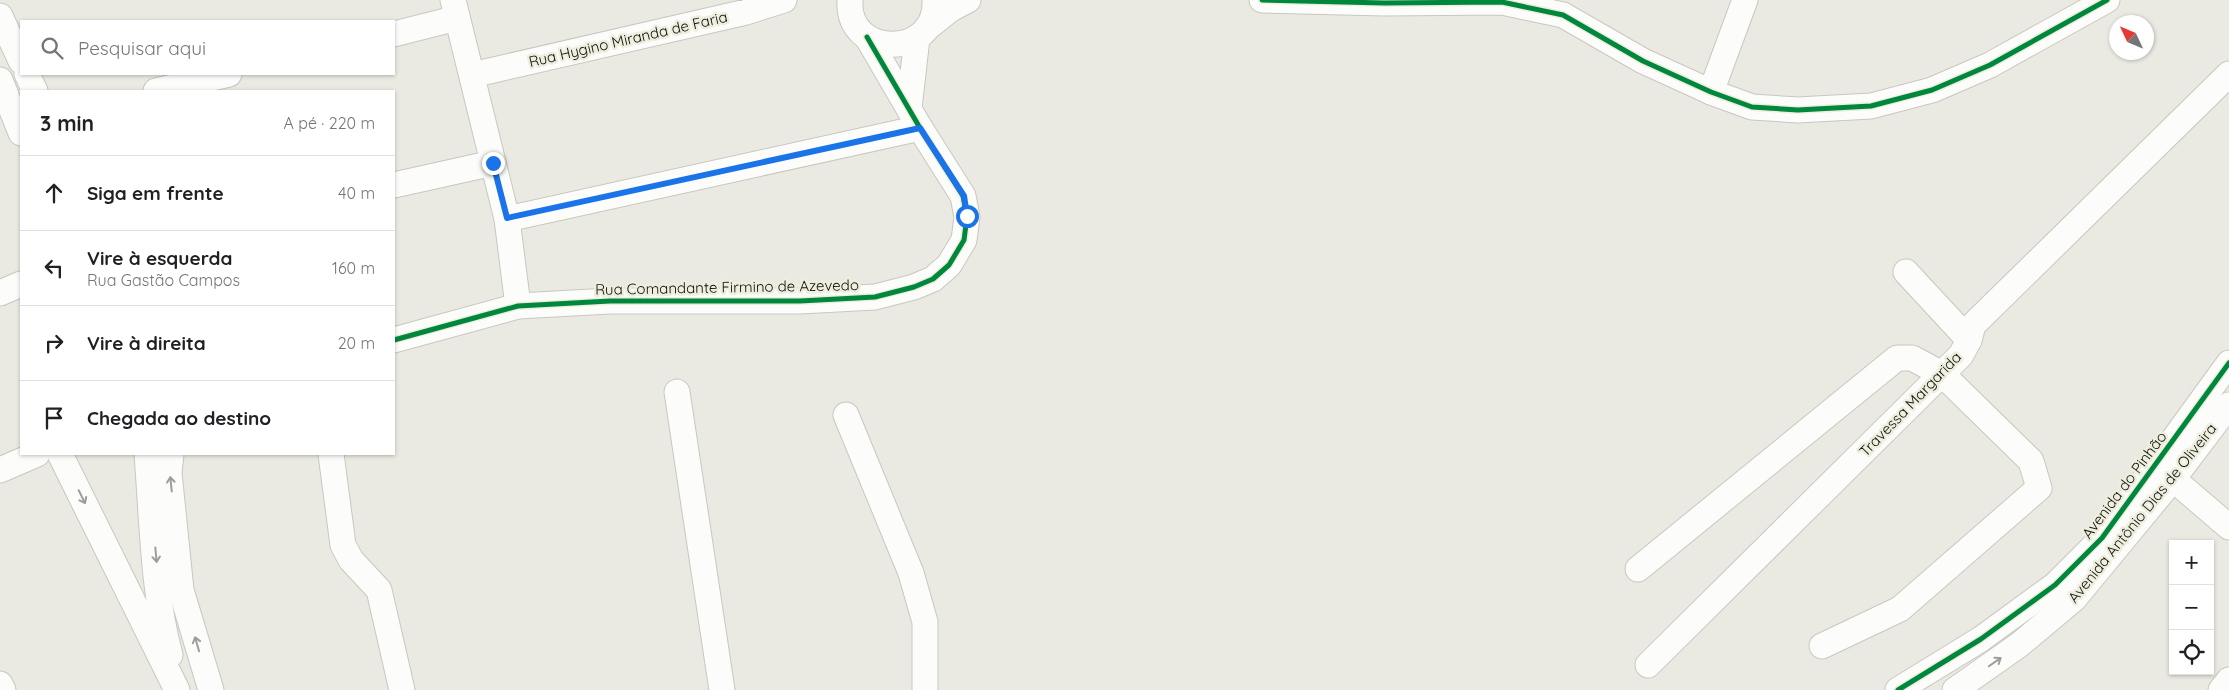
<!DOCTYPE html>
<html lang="pt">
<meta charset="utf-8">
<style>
:root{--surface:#fff;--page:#f6f6f6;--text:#202124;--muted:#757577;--line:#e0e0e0}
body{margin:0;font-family:Quicksand,sans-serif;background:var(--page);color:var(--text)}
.controls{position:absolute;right:15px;bottom:15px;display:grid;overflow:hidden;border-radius:0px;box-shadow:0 1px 4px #0004}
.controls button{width:45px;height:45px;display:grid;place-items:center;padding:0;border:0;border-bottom:1px solid var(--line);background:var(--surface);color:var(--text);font:25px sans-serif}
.compass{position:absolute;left:2109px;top:15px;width:45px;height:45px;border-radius:50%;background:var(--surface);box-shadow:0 1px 4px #0004;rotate:314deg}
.stop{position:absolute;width:15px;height:15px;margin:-11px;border:4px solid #1a73e8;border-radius:50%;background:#fff}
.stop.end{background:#1a73e8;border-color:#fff;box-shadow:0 1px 5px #0008}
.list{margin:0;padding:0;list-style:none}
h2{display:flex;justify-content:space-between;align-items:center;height:65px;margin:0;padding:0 20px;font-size:21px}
h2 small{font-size:16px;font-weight:400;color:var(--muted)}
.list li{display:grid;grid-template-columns:32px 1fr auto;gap:15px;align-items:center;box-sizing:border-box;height:75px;padding:0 20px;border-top:1px solid var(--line)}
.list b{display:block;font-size:19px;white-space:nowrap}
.list p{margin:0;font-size:16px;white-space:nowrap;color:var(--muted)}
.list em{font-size:16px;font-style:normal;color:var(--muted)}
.icon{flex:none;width:28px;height:28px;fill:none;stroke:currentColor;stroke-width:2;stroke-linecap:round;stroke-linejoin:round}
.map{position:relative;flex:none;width:2229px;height:690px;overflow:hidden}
.search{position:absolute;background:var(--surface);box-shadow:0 1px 4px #0004;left:20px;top:20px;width:375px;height:55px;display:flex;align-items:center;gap:12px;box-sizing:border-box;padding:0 18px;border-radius:0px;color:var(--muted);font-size:19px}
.panel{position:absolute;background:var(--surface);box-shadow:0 1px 4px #0004;left:20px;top:90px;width:375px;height:365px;border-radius:0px}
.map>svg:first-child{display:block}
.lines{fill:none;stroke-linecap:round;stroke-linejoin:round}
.minor-casing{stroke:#c8c8c1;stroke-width:27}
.minor{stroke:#fcfcfb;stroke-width:25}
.cycleway-casing{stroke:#eeeedf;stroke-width:8}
.cycleway{stroke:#00873e;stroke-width:5}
.oneway{stroke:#9d9d9b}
.route{stroke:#1a73e8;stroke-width:6}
.labels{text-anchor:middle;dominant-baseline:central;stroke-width:5;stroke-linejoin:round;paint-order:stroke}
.street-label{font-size:15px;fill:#0f0f0a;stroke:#eeeedf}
</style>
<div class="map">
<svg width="2229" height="690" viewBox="0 0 2229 690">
<rect width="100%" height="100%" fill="#eaeae2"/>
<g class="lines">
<g class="minor-casing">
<g id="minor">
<path d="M453,0L507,219L518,306"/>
<path d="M850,0C846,59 938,59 935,0"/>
<path d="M1262,0L1384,3L1502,2L1563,15L1643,61L1711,92L1752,107L1798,110L1871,106L1932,90L1990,65L2107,0"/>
<path d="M0,16L21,61"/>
<path d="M927,28L951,9L968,0"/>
<path d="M394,34L457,18"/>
<path d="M27,74L35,91"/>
<path d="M472,75L746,12L784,0"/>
<path d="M0,80L21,133"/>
<path d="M156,91L229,74"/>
<path d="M1711,92L1745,0"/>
<path d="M909,108L917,38"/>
<path d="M394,185L493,163"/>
<path d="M507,219L920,128"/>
<path d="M1906,272L1969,340"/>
<path d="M0,293L21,284"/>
<path d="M394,340L518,306L610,301H800L875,297L914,287L933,279L949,265L964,240L967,217L963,196L920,128L867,37"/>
<path d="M677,392L722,690"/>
<path d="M846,415L911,573L925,622V690"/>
<path d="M60,454L177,690"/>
<path d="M147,454C152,518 153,593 170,655"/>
<path d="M171,454L169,473L181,590L211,690"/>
<path d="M331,454L343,545L351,560L379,590L402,690"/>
<path d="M0,470L37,454"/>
<path d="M2173,479L2229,527"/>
<path d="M1638,569L1897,358H1912L1942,374L2031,461L2039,488L1900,609L1822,646"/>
<path d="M1648,665L1961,355L1969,340L1973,325L2229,74"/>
<path d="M0,684L3,690"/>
<path d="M1898,690L1981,639L2055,585L2102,538L2229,363"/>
<path d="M1955,690L2019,645L2074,599L2173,479L2229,405"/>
<path d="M2221,690L2229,680"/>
</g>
</g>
<use href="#minor" class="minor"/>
<g class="cycleway-casing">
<g id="cycleway">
<path d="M1262,0L1384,3L1502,2L1563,15L1643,61L1711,92L1752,107L1798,110L1871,106L1932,90L1990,65L2107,0"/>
<path d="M394,340L518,306L610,301H800L875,297L914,287L933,279L949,265L964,240L967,217L963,196L920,128L867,37"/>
<path d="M1898,690L1981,639L2055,585L2102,538L2229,363"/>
</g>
</g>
<use href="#cycleway" class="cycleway"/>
</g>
<defs><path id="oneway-shaft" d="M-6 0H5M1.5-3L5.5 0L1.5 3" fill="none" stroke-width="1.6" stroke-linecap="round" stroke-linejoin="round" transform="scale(1.25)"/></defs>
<g class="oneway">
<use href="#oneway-shaft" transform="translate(171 484) rotate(-96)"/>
<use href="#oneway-shaft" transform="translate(82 497) rotate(64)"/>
<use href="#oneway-shaft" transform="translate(156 555) rotate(85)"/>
<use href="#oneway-shaft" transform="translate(197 644) rotate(-106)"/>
<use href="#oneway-shaft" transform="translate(1995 662) rotate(-35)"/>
</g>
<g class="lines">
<path class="route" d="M493,163L507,218L920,128L964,196L967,216"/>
</g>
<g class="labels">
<g class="street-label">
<text transform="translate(628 39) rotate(-13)">Rua Hygino Miranda de Faria</text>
<text transform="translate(727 287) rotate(-1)">Rua Comandante Firmino de Azevedo</text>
<text transform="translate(1910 404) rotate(-46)">Travessa Margarida</text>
<text transform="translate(2124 485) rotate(-53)">Avenida do Pinhão</text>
<text transform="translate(2142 513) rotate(-51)">Avenida Antônio Dias de Oliveira</text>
</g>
</g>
</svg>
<div class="controls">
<button>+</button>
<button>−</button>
<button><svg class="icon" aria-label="locate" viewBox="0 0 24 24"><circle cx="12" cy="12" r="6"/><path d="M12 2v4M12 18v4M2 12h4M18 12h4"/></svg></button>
</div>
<svg class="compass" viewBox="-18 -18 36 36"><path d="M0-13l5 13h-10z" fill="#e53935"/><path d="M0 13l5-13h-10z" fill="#757577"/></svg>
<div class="stop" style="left:967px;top:216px"></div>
<div class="stop end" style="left:493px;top:163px"></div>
<div class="search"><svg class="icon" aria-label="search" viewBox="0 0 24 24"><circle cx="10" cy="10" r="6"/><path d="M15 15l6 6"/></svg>Pesquisar aqui</div>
<section class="panel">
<h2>3 min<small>A pé · 220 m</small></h2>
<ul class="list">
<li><svg class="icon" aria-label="ahead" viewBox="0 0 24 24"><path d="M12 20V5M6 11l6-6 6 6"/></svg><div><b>Siga em frente</b></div><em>40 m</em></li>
<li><svg class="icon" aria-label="left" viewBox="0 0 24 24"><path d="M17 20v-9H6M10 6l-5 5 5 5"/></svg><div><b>Vire à esquerda</b><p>Rua Gastão Campos</p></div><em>160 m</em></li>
<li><svg class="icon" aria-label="right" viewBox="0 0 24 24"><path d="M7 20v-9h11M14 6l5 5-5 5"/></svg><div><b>Vire à direita</b></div><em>20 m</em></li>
<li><svg class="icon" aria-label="arrive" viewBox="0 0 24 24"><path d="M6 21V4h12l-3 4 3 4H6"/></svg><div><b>Chegada ao destino</b></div></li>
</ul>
</section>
</div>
